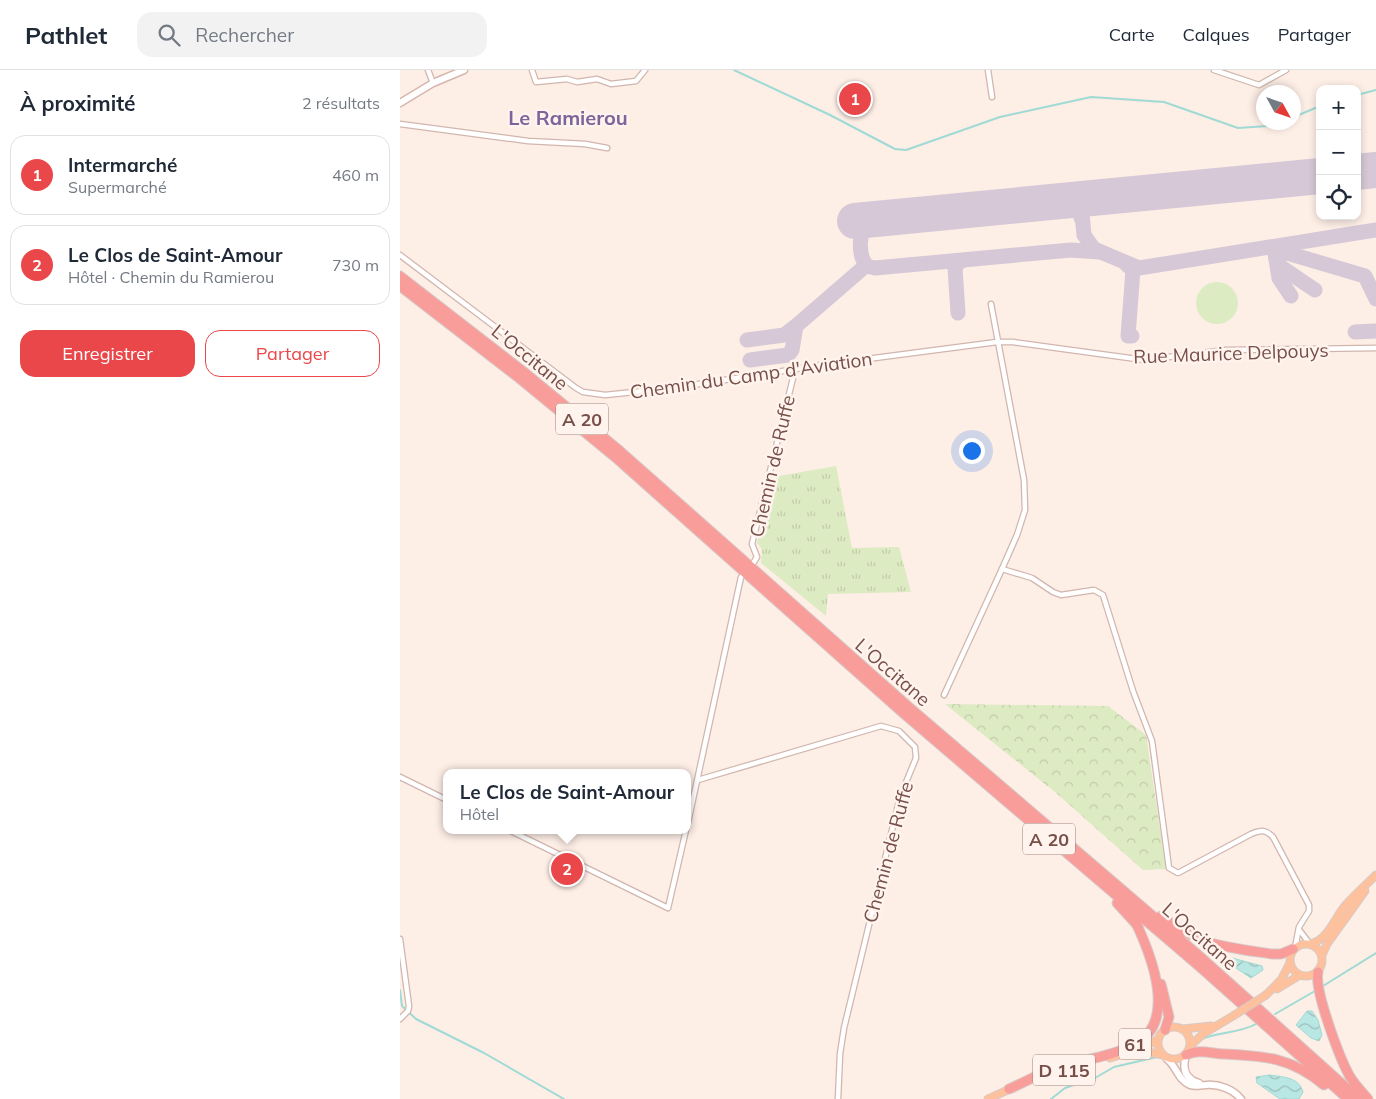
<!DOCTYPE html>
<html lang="fr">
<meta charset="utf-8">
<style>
:root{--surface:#fff;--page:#f2f2f3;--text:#1f2937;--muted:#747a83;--line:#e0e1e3;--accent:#ea474a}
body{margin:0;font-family:Mulish,sans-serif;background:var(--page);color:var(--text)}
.controls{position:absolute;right:15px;top:15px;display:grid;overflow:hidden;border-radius:10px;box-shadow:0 2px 8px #0003}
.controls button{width:45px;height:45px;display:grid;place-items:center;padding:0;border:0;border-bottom:1px solid var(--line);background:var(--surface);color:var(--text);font:25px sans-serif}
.compass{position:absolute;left:856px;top:15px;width:45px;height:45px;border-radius:50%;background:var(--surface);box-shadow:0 2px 8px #0003;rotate:130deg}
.you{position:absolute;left:571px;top:380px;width:18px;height:18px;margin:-12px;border:4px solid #fff;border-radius:50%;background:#1a73e8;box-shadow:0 0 0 8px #1a73e833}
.badge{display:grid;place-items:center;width:32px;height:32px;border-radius:50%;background:var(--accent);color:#fff;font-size:16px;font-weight:700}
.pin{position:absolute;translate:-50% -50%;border:2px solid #fff;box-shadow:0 1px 5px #0006}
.popup{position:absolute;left:43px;top:699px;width:248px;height:65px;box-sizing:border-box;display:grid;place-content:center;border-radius:10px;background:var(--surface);filter:drop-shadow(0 1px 4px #0005);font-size:16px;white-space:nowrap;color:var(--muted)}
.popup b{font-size:19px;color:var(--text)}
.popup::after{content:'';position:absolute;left:50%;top:100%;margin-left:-10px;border:10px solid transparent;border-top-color:var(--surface)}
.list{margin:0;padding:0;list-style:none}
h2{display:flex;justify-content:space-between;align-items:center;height:65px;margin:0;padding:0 20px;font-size:21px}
h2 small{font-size:16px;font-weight:400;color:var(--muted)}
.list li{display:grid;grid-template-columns:32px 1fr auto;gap:15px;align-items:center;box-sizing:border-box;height:80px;margin:0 10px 10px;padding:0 10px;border:1px solid var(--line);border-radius:15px}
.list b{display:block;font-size:19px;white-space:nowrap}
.list p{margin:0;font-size:16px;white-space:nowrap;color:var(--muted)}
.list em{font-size:16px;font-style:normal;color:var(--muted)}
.actions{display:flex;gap:10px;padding:15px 20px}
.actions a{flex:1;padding:11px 0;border:1px solid var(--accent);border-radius:15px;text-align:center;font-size:18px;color:var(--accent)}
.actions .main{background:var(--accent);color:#fff}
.icon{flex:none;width:28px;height:28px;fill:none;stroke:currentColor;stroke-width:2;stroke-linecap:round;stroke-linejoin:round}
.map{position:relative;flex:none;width:976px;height:1029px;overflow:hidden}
header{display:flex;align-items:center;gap:30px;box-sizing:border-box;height:70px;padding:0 25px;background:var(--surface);border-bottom:1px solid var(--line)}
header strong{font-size:24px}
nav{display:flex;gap:28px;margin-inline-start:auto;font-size:18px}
.search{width:350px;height:45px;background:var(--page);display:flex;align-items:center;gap:12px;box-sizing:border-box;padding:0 18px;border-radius:15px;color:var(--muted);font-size:19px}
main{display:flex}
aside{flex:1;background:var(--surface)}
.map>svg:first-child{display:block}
.grass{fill:url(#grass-tufts)}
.forest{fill:url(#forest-crowns)}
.pitch{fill:#ddebc3}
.water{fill:url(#water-waves);stroke:#9fdad5}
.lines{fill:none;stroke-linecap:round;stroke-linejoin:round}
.stream{stroke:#9fdad5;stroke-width:2}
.taxiway{stroke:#d6c8d6;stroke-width:15}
.runway{stroke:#d6c8d6;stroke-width:36}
.street-casing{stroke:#d1b6ae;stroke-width:7}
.secondary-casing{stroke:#d7b6ad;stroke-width:9}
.primary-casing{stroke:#d6cac8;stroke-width:9}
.highway-casing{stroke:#d6cac8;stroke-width:11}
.street{stroke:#fff;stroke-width:4.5}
.secondary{stroke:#fff;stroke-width:6}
.primary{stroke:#fdc29d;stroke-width:7}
.highway{stroke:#f99d9b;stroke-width:9}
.primary-bridge-casing{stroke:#d6cac8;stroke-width:9;stroke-linecap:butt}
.primary-bridge{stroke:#fdc29d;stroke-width:7}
.labels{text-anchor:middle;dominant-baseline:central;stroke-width:5;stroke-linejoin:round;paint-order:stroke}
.shield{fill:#fff3ed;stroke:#a0807a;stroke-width:1}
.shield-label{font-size:18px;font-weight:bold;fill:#774f49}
.street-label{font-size:19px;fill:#774f49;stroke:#fff3ed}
.neighbourhood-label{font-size:20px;font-weight:bold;fill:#7c659b;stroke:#fff3ed}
</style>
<header>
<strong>Pathlet</strong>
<div class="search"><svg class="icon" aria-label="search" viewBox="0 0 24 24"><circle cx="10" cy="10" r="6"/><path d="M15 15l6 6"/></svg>Rechercher</div>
<nav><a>Carte</a><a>Calques</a><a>Partager</a></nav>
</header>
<main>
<aside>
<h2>À proximité<small>2 résultats</small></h2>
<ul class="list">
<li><span class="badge">1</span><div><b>Intermarché</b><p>Supermarché</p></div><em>460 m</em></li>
<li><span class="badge">2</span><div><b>Le Clos de Saint-Amour</b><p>Hôtel · Chemin du Ramierou</p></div><em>730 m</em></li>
</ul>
<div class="actions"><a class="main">Enregistrer</a><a>Partager</a></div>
</aside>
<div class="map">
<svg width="976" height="1029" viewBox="0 0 976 1029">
<defs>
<pattern id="grass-tufts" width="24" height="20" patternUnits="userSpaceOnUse" patternTransform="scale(1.25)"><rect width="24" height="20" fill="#ddebc3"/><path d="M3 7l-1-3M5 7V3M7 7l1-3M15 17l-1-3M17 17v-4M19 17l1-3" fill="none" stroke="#c1cba9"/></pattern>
<pattern id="forest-crowns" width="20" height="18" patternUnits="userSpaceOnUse" patternTransform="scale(1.25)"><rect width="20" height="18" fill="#ddebc3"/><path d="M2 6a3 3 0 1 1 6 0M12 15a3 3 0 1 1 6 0" fill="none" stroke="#c1cba9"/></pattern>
<pattern id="water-waves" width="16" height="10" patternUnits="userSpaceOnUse" patternTransform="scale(1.25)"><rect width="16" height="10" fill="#b9e7e3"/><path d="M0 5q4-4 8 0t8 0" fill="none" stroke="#9bbeba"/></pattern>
</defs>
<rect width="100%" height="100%" fill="#fdeee6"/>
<path class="grass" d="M436,396L452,478L499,477L511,522L428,524L426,546L361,493L362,479L357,473L373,407Z"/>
<path class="forest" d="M545,634L708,636L746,665L766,799L743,800L655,722Z"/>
<circle class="pitch" cx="817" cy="233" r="21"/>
<g class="water">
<path d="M832,888L862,896L863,900L851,908L833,896L830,890Z"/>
<path d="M907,941H912L918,950L922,965L919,971L911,968L896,955Z"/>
<path d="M870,1005C883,1007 899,1007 903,1022L899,1029H880L857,1013L856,1007Z"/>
</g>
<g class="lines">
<g class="stream">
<path d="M334,0L430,45L495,79L506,80L600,47L691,27L764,32L838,58L868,56L881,52"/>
<path d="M957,25L976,20"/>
<path d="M894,47L920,36"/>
<path d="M923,916L976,883"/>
<path d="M0,920L2,936L16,949L84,983L164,1029"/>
<path d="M875,944L915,921"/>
<path d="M802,969C819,962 840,963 856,954"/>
<path d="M651,1029L665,1018L695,1008L714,997L757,987"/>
</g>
<g class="taxiway">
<path d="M718,125L695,129L688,133L682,144L684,165L694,179L739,198L976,160"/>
<path d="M661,131L677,137L682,150"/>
<path d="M495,147C487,148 478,149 471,152C457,159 458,186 467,196L475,198L671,180L699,182"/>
<path d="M874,177L879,208L891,226"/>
<path d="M877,180L965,206L976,229"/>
<path d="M876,189L881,197L915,220"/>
<path d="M727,195L733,200L728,266H732"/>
<path d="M558,243L555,198L559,192L565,190"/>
<path d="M955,262L976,261"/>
<path d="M347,270L384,265L396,256"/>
<path d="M350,290L388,285L392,280L396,256L463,198L467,196"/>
</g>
<g class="runway">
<path d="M957,102L976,100"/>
<path d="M455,151L920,106"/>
</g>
<g class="street-casing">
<g id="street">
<path d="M28,0L33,13"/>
<path d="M132,0L136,12L167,9L177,12L197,9L211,14L236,11L245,0"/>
<path d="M588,0L592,27"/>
<path d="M814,0L859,15L886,0"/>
<path d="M0,54L128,71L185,74L207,78"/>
<path d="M0,185L176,318L183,322L205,325L273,318L421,295L597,272H613L744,290L826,280L976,278"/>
<path d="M591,234L624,410L625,440L617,465L602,499L632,508L653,522L661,525L694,520L703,525L733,621L752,671L769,798L778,803L851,764C861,760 865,759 873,767L909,835V841L899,857L895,878"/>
<path d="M354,492L357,487L352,474L395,300"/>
<path d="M544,625L602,499"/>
<path d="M0,707L47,730"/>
<path d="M298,710L481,656L499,661L515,677L516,688L500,727L444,958L440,984L438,1029"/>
<path d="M287,757L341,507"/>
<path d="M109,760L268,838L286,760"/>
<path d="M900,861L910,874"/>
<path d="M0,869L9,936L8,941L0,949"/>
</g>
</g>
<g class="secondary-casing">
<g id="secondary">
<path d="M0,33L33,13L64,0"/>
<path d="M786,985C782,999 785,1009 799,1013"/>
<path d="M767,989C777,997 778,1010 790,1015C796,1017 800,1015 806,1015C819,1014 833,1019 841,1029"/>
</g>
</g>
<g class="primary-casing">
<g id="primary">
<circle cx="906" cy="890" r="16"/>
<path d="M910,874C928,870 934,849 945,836C954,825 966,815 976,805"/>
<path d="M922,885L927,874L965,821"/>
<path d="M877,919L900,905"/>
<path d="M866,925L881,910L890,893"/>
<circle cx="774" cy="973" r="16"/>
<path d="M783,959L811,956"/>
<path d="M790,976L803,964L833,946"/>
<path d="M734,984L748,982L763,985"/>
<path d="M710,988L743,978L758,969"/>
<path d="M588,1029L614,1017"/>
</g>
</g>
<g class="highway-casing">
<g id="highway">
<path d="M0,206L124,302L220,381L509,637L804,890L959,1029"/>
<path d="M0,216L119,308L215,387L503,643L799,896L948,1029"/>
<path d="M717,833L738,856"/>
<path d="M761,846C800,876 825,877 872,884H881L893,879"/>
<path d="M918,902C914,920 939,986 949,1005C954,1014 961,1021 968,1029"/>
<path d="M761,914L769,947L765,960"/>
<path d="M786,985C798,979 810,983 823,984C864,986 891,987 924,1015"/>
<path d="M609,1019C623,1013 637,1005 651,1000C678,990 709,988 735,974C778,952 751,885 736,853"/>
</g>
</g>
<use href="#street" class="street"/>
<use href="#secondary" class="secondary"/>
<use href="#primary" class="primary"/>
<use href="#highway" class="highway"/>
<g class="primary-bridge-casing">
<path id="primary-bridge" d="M833,946L866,925"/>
</g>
<use href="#primary-bridge" class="primary-bridge"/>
</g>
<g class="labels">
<g class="shield">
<rect x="156" y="333.5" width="52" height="31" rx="4"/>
<rect x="623" y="753.5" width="52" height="31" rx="4"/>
<rect x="719" y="958.5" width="32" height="31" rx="4"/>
<rect x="633" y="984.5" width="62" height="31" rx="4"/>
</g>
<g class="shield-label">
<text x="182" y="349">A 20</text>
<text x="649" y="769">A 20</text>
<text x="735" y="974">61</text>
<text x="664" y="1000">D 115</text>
</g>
<g class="street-label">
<text transform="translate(831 283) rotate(-2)">Rue Maurice Delpouys</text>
<text transform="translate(130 287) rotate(39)">L'Occitane</text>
<text transform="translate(351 305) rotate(-8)">Chemin du Camp d'Aviation</text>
<text transform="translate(372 396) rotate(-77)">Chemin de Ruffe</text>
<text transform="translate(493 602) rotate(41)">L'Occitane</text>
<text transform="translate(488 782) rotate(-75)">Chemin de Ruffe</text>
<text transform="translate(800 866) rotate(41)">L'Occitane</text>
</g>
<g class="neighbourhood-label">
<text x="168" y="47">Le Ramierou</text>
</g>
</g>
</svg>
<div class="controls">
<button>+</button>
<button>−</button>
<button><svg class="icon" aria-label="locate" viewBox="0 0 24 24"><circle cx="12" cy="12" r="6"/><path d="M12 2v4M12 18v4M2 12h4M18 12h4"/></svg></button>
</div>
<svg class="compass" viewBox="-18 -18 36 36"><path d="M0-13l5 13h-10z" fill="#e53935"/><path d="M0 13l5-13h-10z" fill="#747a83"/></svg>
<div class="you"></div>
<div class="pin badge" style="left:455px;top:29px">1</div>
<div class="pin badge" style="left:167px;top:799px">2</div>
<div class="popup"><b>Le Clos de Saint-Amour</b>Hôtel</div>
</div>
</main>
